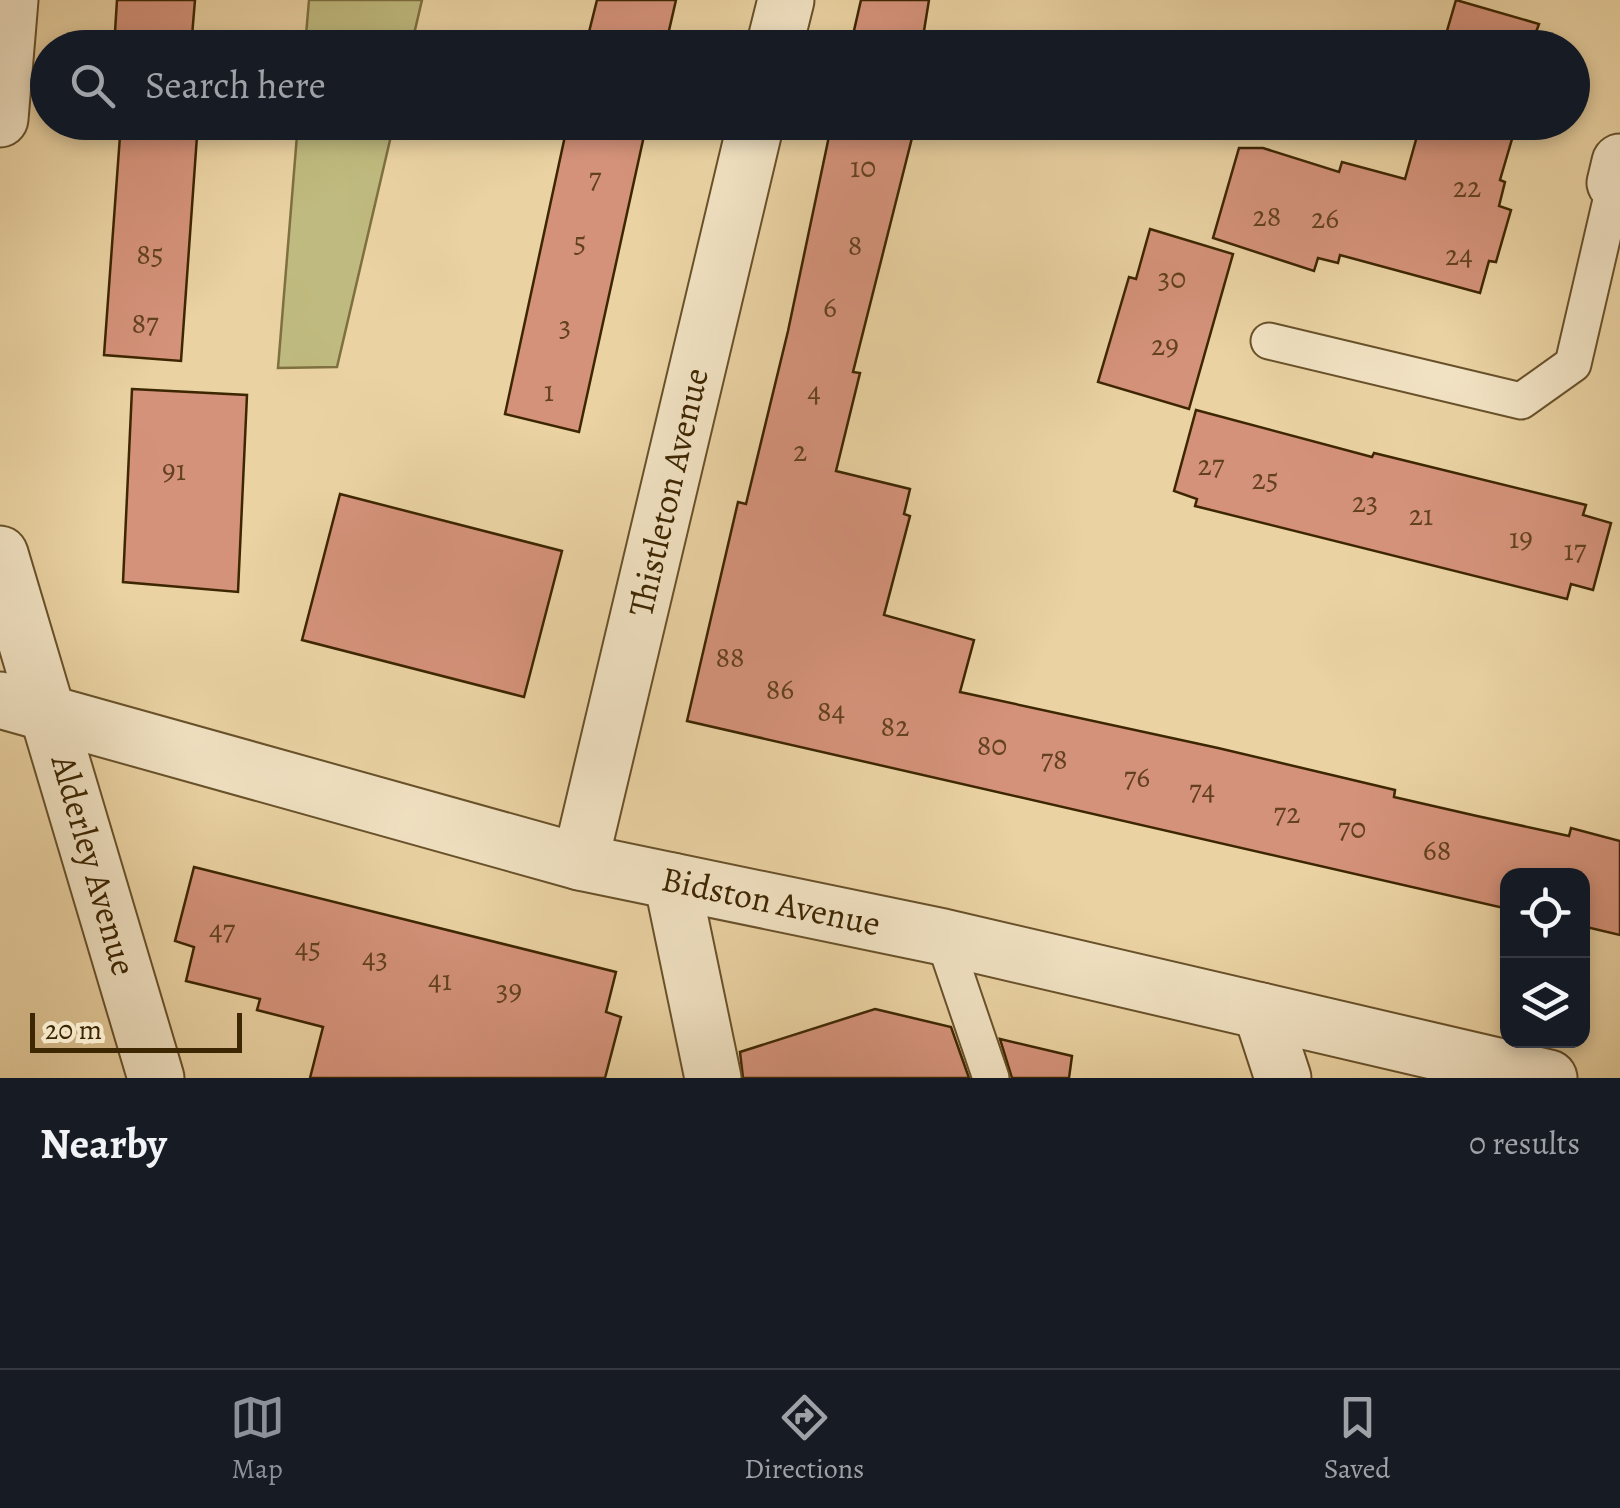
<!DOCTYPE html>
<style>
:root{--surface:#171b24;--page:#242831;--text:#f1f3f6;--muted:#9ea1a6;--line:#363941;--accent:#8c9099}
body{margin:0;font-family:Alegreya,serif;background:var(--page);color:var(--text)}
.controls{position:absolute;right:30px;bottom:30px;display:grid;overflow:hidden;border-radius:20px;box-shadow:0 5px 15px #0003}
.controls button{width:90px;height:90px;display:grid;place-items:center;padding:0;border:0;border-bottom:2px solid var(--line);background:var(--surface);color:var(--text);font:50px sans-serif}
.scale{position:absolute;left:30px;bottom:25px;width:212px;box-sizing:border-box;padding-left:10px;border:5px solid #3d2602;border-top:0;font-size:28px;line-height:35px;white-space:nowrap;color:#3d2602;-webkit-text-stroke:8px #f1e2c3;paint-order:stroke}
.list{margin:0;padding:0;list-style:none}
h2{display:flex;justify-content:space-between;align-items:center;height:130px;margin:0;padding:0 40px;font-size:42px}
h2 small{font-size:32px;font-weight:400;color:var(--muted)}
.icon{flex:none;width:55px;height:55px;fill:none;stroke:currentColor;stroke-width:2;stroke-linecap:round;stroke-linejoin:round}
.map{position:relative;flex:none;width:1620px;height:1078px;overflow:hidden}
.search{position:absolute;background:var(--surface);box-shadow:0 5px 15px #0003;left:30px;right:30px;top:30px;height:110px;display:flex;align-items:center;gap:25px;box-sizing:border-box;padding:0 35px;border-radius:55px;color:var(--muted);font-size:38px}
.sheet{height:290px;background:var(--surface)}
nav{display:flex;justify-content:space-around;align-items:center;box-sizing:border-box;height:140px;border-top:2px solid var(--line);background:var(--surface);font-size:28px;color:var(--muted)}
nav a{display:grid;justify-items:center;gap:5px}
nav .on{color:var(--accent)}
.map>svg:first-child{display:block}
.green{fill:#bfba7f;stroke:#7e7040;stroke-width:2.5}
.building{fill:#d4927a;stroke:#3d2602;stroke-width:2.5}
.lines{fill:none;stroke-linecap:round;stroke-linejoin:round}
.service-casing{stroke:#68512a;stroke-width:39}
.minor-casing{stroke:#68512a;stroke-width:59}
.service{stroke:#f1e2c3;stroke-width:35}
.minor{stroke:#f1e2c3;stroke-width:55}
.labels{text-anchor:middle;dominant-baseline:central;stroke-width:9;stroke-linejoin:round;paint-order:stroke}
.number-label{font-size:30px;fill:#634120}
.street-label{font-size:35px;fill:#3d2602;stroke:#f1e2c3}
</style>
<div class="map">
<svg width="1620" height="1078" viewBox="0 0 1620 1078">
<rect width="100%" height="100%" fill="#ead2a2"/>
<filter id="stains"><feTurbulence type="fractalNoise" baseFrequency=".002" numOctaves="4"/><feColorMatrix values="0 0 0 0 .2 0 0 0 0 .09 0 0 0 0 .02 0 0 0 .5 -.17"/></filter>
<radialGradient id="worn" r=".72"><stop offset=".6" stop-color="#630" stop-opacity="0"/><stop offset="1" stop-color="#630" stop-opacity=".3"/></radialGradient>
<g class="green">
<path d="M309,0H422L411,47H305Z"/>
<path d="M298,123H394L337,367L278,368Z"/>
</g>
<g class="building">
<path d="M117,0H195L191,48H114Z"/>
<path d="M597,0H676L665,48H585Z"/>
<path d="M861,0H929L923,37L930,39L928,48H850Z"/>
<path d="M1456,0L1539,24L1532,43L1539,48H1442Z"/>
<path d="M121,122H198L181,361L104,355Z"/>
<path d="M568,122H647L579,432L505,414Z"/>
<path d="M832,122H916L853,372L860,373L836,471L910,489L904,514L910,516L884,615L974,640L960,692L1218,748L1395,790L1394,797L1477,816L1569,836L1571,828L1620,841V935L1582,926V876H1508V909L687,721L738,502L746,504L788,331Z"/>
<path d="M1421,122H1517L1500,180L1505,182L1499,206L1511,210L1496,262L1489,261L1480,293L1340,255L1338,263L1318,258L1314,271L1213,238L1239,148H1263L1339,172L1342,162L1405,179Z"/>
<path d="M1150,229L1233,254L1189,409L1098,382L1129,277L1136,279Z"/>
<path d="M132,389L247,395L238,592L123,582Z"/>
<path d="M1196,410L1372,457L1374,453L1586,505L1583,515L1611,523L1593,590L1571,584L1567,599L1195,506L1197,499L1174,491Z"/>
<path d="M340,494L562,551L524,697L302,640Z"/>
<path d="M194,867L616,972L606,1012L621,1017L605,1078H310L323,1027L257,1010L260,999L186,981L194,947L175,941Z"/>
<path d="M875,1009L951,1027L969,1078H743L740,1052Z"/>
<path d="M1000,1039L1072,1056L1069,1078H1012Z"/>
</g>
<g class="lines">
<g class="service-casing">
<g id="service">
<path d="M1269,341L1521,401L1573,364L1615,183"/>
<path d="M943,937L991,1078"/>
</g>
</g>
<g class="minor-casing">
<g id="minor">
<path d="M774,48L786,0"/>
<path d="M0,119L10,0"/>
<path d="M1615,183L1620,162"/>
<path d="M0,554L156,1078"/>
<path d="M0,700L580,862L943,937L1549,1078"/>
<path d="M580,862L756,122"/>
<path d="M672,881L713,1078"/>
<path d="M1261,1011L1283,1078"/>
</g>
</g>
<use href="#service" class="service"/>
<use href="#minor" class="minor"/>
</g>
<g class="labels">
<g class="number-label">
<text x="863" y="167">10</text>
<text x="595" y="178">7</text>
<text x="1467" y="187">22</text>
<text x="1267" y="216">28</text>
<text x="1325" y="218">26</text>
<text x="580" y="242">5</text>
<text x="855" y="245">8</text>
<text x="150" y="254">85</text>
<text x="1459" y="255">24</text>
<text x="1172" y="278">30</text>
<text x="830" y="307">6</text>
<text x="145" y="323">87</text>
<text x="565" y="326">3</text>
<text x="1165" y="345">29</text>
<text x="549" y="391">1</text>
<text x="814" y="392">4</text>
<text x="800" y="451">2</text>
<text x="1211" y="465">27</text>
<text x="174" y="470">91</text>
<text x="1265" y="479">25</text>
<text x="1365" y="502">23</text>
<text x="1421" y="515">21</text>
<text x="1521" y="538">19</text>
<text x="1575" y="550">17</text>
<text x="730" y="657">88</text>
<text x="780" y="689">86</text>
<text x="831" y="711">84</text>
<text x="895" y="726">82</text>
<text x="992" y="745">80</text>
<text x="1054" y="759">78</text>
<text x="1137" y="777">76</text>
<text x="1202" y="790">74</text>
<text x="1287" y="813">72</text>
<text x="1352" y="828">70</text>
<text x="1437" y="850">68</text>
<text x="222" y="930">47</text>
<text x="308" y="948">45</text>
<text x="375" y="958">43</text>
<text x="440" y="980">41</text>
<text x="509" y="990">39</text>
</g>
<g class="street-label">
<text transform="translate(668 492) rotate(-77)">Thistleton Avenue</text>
<text transform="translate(94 865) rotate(74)">Alderley Avenue</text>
<text transform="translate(771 901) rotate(12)">Bidston Avenue</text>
</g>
</g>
<rect width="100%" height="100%" filter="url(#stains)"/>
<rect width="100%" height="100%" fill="url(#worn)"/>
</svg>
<div class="controls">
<button><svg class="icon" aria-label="locate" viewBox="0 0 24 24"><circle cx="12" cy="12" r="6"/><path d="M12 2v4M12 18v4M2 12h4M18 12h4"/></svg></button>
<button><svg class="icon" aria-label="layers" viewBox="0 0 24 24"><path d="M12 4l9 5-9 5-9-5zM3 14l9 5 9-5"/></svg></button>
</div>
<div class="scale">20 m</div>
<div class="search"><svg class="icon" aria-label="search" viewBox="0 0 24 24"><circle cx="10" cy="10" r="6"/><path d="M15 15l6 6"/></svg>Search here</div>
</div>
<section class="sheet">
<h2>Nearby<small>0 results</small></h2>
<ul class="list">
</ul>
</section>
<nav>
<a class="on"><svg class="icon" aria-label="map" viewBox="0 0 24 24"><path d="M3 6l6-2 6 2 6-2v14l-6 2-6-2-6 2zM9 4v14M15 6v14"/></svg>Map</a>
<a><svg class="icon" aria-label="directions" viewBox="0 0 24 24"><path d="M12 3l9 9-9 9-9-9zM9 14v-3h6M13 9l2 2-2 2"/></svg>Directions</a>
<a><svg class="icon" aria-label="saved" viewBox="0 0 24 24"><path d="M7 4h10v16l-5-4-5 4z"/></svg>Saved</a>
</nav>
